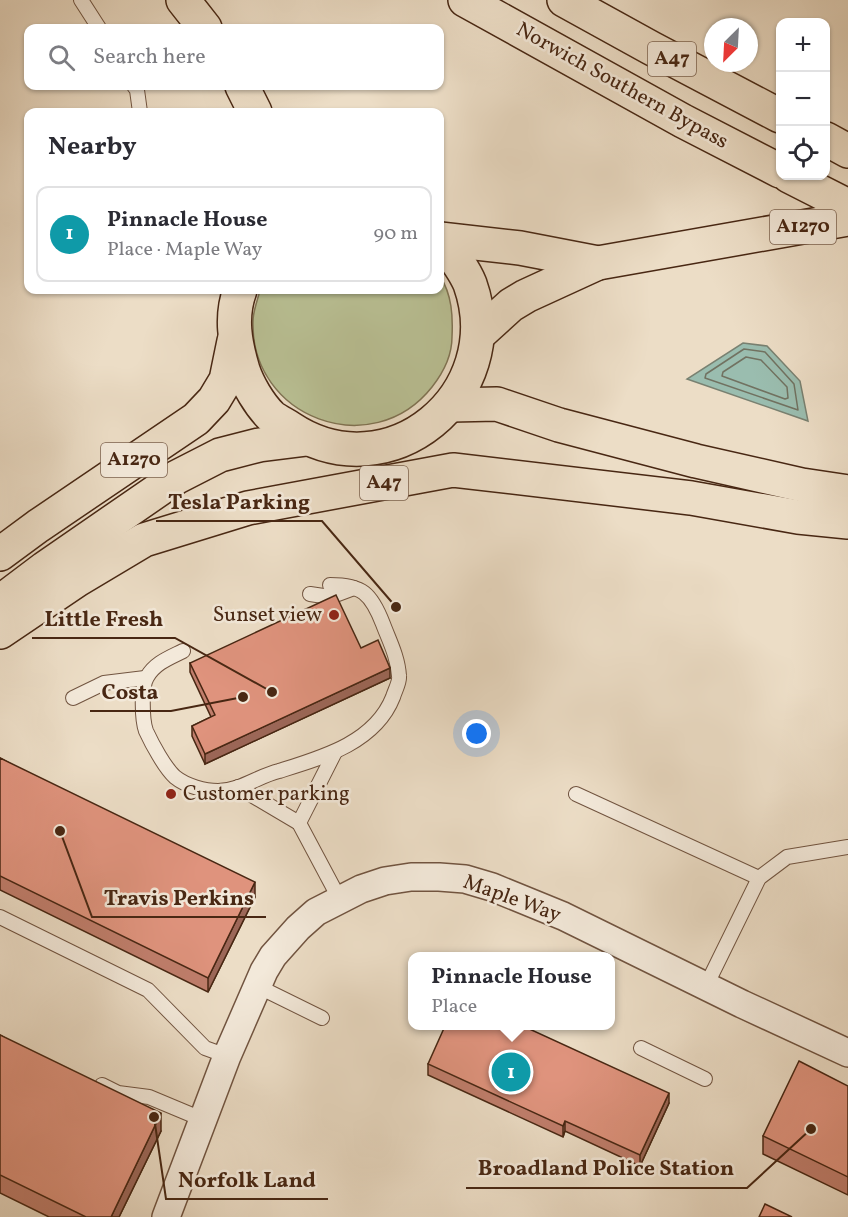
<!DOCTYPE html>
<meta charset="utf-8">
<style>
:root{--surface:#fff;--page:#f2f2f3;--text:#2b2b33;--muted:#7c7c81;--line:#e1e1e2;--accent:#8f2418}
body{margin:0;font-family:Vollkorn,serif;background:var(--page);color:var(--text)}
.controls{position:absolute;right:18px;top:18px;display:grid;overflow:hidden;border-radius:12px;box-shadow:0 2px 4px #0004}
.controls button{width:54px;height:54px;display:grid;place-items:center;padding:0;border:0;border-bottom:2px solid var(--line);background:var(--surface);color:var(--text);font:30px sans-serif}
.compass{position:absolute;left:704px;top:18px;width:54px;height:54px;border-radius:50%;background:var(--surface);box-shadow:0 2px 4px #0004;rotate:204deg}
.you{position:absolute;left:477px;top:734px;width:21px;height:21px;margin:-15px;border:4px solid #fff;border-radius:50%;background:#1a73e8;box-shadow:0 0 0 9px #1a73e833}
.badge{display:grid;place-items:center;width:39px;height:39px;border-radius:50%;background:var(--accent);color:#fff;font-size:20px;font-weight:700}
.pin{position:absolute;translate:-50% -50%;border:3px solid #fff;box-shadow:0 2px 6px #0006}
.popup{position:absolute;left:408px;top:952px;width:207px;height:78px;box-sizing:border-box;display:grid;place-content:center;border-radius:12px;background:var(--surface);filter:drop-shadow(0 2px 4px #0005);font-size:20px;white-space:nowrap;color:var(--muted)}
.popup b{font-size:22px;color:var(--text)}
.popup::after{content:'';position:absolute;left:50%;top:100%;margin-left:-12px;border:12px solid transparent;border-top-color:var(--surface)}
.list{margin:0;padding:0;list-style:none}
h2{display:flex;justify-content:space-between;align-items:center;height:78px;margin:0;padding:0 24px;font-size:26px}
h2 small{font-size:20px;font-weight:400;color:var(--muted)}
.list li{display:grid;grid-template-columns:39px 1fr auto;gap:18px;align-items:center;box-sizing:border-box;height:96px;margin:0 12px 12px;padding:0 12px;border:2px solid var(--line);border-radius:12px}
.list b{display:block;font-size:22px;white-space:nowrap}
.list p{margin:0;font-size:20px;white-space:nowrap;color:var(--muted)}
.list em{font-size:20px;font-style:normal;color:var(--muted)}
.icon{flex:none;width:33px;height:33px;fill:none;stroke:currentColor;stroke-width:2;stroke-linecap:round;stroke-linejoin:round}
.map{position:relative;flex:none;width:848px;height:1217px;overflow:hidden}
.search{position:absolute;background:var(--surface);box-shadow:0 2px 4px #0004;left:24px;top:24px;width:420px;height:66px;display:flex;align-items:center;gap:15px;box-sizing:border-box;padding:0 21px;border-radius:12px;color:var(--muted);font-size:22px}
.panel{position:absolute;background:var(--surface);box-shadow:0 2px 4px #0004;left:24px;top:108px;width:420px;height:186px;border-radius:12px}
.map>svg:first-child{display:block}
.green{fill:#b9c094;stroke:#807454;stroke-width:1.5}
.water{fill:#9abdaf;stroke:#798171;stroke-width:1.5}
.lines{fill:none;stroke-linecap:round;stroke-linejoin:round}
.shore{stroke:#717261;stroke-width:1.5}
.service-casing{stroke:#715440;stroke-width:16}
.minor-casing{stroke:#715440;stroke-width:30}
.trunk-casing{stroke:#482713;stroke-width:36}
.service{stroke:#f3e9da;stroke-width:14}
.minor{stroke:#f3e9da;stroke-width:27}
.trunk{stroke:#ecddc6;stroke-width:33}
.wall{fill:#c07e6c;stroke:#482713;stroke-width:1.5}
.shaded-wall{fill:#9c6758;stroke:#482713;stroke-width:1.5}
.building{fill:#df937d;stroke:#482713;stroke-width:1.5}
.poi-dot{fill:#8f2418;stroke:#f3e9da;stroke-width:2}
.labels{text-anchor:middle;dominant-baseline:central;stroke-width:5;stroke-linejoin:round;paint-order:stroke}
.shield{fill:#f3e9da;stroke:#7b614f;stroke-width:1.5}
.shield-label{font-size:20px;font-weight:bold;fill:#482713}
.street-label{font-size:21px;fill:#482713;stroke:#f3e9da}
.poi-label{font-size:21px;fill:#482713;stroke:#f3e9da;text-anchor:end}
.leader{fill:none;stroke:#482713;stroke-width:2}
.callout-dot{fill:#482713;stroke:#f3e9da;stroke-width:2}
.callout-label{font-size:22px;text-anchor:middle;font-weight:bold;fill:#482713;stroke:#f3e9da;stroke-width:5;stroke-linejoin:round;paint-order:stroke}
</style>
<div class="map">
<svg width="848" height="1217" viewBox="0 0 848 1217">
<rect width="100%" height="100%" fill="#ecddc6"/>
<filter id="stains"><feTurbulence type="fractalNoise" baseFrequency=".00333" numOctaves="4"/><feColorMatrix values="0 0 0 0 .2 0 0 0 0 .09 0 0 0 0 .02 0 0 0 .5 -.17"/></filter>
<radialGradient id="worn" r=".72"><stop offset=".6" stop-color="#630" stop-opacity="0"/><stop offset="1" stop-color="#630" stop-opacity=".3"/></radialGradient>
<path class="green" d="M440,276C452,295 453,316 452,337C452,355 443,373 432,387C372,463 250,418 253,321C253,311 258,299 260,290H440Z"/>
<path class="water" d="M743,343L767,346L800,381L808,421L687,379Z"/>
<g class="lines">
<g class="shore">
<path d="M744,349L765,352L794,384L798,410L705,378L706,374Z"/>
<path d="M746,357L761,360L787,387L788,398L785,399L722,376L723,372Z"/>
</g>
<g class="service-casing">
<g id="service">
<path d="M81,0L99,28"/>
<path d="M134,86L137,90L140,112"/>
<path d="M310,594L330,597L354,588"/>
<path d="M183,651C169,658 155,663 147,677C141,686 142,720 146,731C152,744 165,768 175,777C186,786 205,791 218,791C240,791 258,776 279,771C321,758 375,743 393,697C395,690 400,682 399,676C398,657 389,640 383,624C371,593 362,585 330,585"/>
<path d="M73,698L104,683L145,678"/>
<path d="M238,787L299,823L340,900"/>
<path d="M576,794L759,878"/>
<path d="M299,823L335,752"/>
<path d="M0,917L148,990L205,1048L227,1056"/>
<path d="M257,986L322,1018"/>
<path d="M706,986L759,878L787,857L848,847"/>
<path d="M641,1048L705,1079"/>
<path d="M102,1085L118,1093L149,1097L204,1120"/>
</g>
</g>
<g class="minor-casing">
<path id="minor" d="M166,1217L227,1056L264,971L273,956L298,928L316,912L361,889L385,881L411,877H439L465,879L492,887L563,916L742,1004L848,1053"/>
</g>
<g class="trunk-casing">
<g id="trunk">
<path d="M183,0L205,28"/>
<path d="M465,0L683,121L780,171"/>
<path d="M564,0L651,48L780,116"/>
<path d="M242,86L255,112"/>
<path d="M826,139L848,151"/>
<path d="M789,176L848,206"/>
<path d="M440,239L520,248L598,263"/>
<path d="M240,290C230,317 235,343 243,370C248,385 259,404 271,416C277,421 284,424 290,428C389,494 509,394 470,284C463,267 451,253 440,239"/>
<path d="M478,335L511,305L526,296L598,263L848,219"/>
<path d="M451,405L497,404L559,425L696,461L802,485L848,492"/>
<path d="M0,554L38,526L196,419L214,400L226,380L234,341"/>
<path d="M0,602L45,568L177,477L220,455L259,445L307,439"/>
<path d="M0,632L77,580L144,540L248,508L453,470L691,498L798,517L848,522"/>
</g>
</g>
<use href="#service" class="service"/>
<use href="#minor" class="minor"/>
<use href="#trunk" class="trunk"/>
</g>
<g class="wall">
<path d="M361,648L390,678L205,764L192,736V726L211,717L190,672V663Z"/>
<path d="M0,758L255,897L208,992L0,890Z"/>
<path d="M0,1035L161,1131L119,1217H49L0,1193Z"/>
<path d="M428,1064L669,1103L640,1166L565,1131L563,1137L428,1075Z"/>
<path d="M848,1086V1195L763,1154V1136Z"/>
</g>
<g class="shaded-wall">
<path d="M390,668V678L205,764V754Z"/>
<path d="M255,882V897L208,992V978Z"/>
<path d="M669,1093V1103L640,1166V1155Z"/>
<path d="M161,1113V1131L119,1217H111Z"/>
<path d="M565,1121V1131L563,1137V1126Z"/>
</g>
<g class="building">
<path d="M336,595L361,648L378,640L390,668L205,754L192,726L215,715L190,663Z"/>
<path d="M0,758L255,882L208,978L0,876Z"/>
<path d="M445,1026H523L669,1093L640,1155L565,1121L563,1126L428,1064Z"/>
<path d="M0,1035L161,1113L111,1217H86L0,1175Z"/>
<path d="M799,1061L848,1086V1177L763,1136Z"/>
<path d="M765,1204L792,1217H759Z"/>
</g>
<g class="poi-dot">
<circle cx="334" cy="615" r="6"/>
<circle cx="171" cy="794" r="6"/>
</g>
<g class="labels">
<g class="shield">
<rect x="648" y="42" width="48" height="34" rx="4.5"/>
<rect x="770" y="210" width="66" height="34" rx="4.5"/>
<rect x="101" y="443" width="66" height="34" rx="4.5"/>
<rect x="360" y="466" width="48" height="34" rx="4.5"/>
</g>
<g class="shield-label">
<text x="672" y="59">A47</text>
<text x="803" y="227">A1270</text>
<text x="134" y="460">A1270</text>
<text x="384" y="483">A47</text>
</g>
<g class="street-label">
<text transform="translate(622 86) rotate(29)">Norwich Southern Bypass</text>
<text transform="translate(512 899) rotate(20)">Maple Way</text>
</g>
<g class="poi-label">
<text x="322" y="615">Sunset view</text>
<text x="183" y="794" text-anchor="start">Customer parking</text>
</g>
</g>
<path class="leader" d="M396 607L322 521H156M272 692L175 638H32M243 697L171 711H90M60 831L92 917H266M811 1129L747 1188H466M154 1117L166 1199H328"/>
<g class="callout-dot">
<circle cx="396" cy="607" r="6"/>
<circle cx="272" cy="692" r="6"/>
<circle cx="243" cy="697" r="6"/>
<circle cx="60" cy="831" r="6"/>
<circle cx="811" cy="1129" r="6"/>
<circle cx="154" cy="1117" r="6"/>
</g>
<g class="callout-label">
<text x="239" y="509">Tesla Parking</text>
<text x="104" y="626">Little Fresh</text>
<text x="130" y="699">Costa</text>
<text x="179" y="905">Travis Perkins</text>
<text x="606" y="1175">Broadland Police Station</text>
<text x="247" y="1187">Norfolk Land</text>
</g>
<rect width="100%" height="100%" filter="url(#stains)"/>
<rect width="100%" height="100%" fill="url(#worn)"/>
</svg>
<div class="controls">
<button>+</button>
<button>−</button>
<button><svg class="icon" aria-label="locate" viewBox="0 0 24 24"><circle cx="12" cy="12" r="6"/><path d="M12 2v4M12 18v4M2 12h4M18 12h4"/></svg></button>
</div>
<svg class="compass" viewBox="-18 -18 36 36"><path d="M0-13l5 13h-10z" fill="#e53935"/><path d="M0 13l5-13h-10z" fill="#7c7c81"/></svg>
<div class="you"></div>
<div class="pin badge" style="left:511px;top:1072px;background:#0f9aa8">1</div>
<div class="popup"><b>Pinnacle House</b>Place</div>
<div class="search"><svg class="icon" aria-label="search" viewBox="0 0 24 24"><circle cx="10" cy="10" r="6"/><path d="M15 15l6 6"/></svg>Search here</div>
<section class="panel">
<h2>Nearby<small></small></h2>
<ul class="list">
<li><span class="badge" style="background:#0f9aa8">1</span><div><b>Pinnacle House</b><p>Place · Maple Way</p></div><em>90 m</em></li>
</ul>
</section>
</div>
